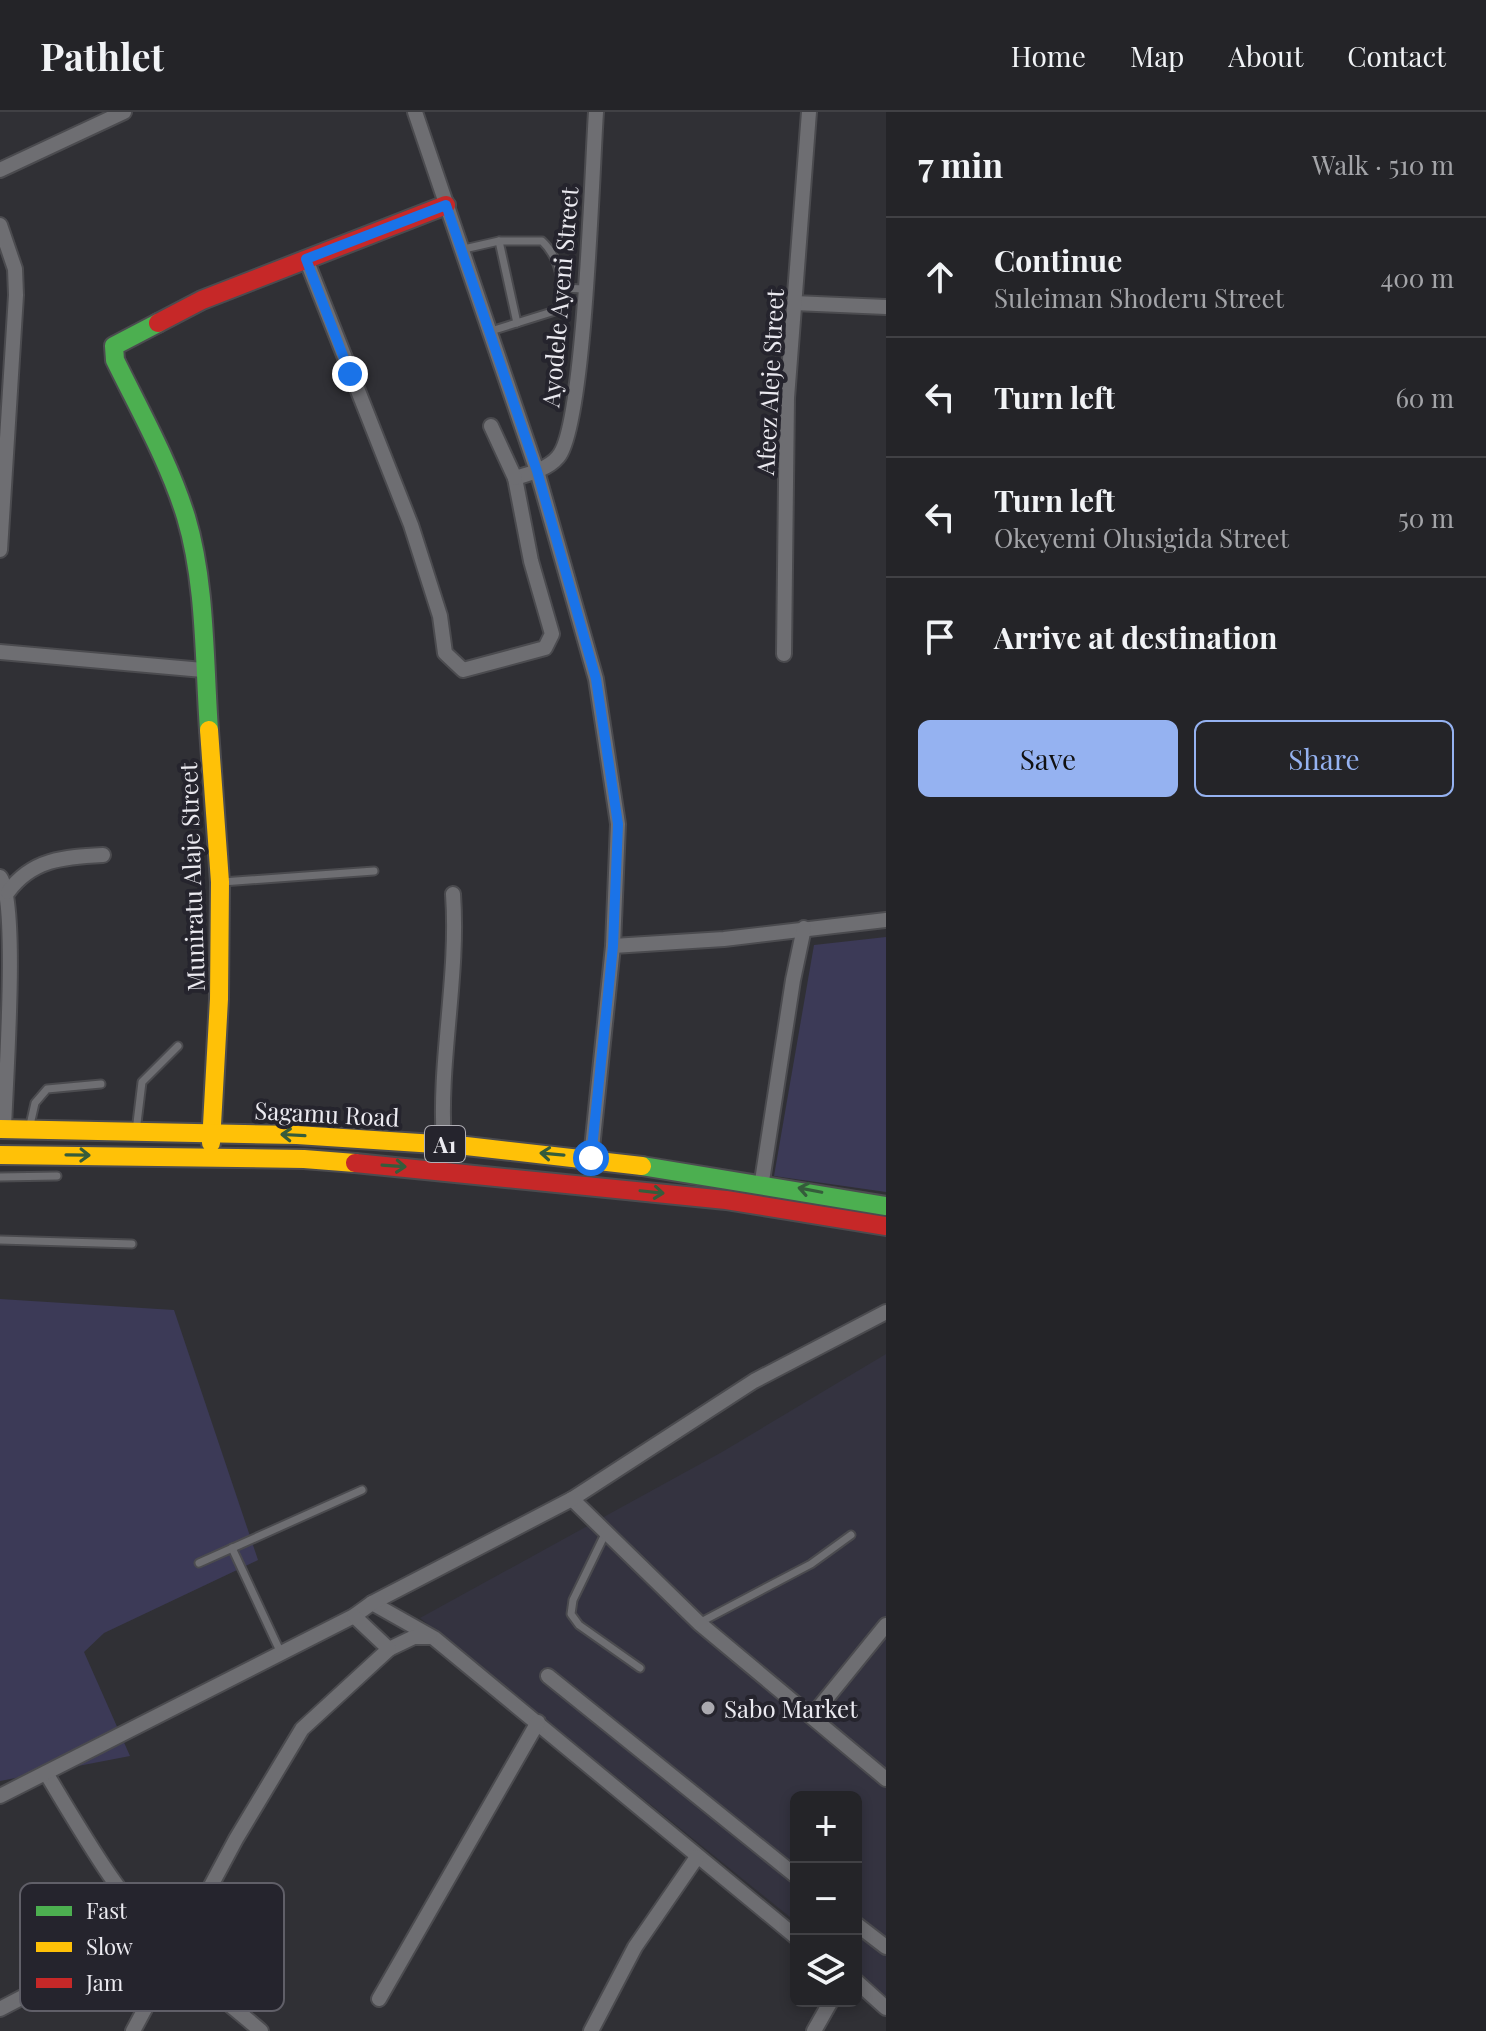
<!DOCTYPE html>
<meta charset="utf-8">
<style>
:root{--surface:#242428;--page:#2c2c30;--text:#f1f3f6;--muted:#a3a4a8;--line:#414145;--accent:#95b2f1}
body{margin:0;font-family:"Playfair Display",serif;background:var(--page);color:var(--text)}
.controls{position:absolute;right:24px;bottom:24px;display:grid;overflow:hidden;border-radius:12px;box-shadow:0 4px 12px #0003}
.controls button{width:72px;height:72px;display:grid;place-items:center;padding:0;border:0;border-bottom:2px solid var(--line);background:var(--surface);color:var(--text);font:40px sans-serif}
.stop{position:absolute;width:24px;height:24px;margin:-18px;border:6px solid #1a73e8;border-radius:50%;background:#fff}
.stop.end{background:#1a73e8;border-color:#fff;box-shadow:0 2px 8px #0008}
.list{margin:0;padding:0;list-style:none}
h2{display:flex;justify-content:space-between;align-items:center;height:104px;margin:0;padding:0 32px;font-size:34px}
h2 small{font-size:26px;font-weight:400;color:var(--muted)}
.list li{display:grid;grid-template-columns:52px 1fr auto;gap:24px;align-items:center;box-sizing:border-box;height:120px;padding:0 32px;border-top:2px solid var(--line)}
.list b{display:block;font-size:30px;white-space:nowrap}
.list p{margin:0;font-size:26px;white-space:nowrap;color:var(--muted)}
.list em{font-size:26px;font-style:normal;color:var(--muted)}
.actions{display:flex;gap:16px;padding:24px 32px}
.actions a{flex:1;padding:18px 0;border:2px solid var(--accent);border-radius:12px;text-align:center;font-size:28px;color:var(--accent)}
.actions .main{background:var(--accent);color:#111}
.icon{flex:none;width:44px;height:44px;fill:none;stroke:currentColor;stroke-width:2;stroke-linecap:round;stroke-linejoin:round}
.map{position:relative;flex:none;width:886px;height:1919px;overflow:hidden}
header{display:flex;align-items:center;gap:48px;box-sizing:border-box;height:112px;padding:0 40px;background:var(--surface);border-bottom:2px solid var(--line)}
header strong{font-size:38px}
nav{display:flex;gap:44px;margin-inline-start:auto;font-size:28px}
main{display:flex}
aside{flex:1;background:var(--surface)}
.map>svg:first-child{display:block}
.built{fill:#343340}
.green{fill:#3c3a57}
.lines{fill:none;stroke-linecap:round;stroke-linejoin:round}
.lane-casing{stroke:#4b4b4f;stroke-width:11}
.street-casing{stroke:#4b4b4f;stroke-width:18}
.fast-casing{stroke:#4b4b4f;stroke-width:22}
.slow-casing{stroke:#4b4b4f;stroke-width:22}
.jam-casing{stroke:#4b4b4f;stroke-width:22}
.lane{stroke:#6e6e72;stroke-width:7}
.street{stroke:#6e6e72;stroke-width:14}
.fast{stroke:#4caf50;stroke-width:18}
.slow{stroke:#ffc107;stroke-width:18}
.jam{stroke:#c62828;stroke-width:18}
.oneway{stroke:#355c3b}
.route{stroke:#1a73e8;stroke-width:10}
.poi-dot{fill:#aaa9af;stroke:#25242d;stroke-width:3}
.labels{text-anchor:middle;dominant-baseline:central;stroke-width:8;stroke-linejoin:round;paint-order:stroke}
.shield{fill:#25242d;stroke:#b0afb6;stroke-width:2}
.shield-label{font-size:22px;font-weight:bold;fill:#ebeaf0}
.street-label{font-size:24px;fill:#ebeaf0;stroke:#25242d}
.poi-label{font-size:24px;fill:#ebeaf0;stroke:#25242d;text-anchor:start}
.key{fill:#25242d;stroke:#605f68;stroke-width:2}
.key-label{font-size:22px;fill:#ebeaf0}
</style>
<header>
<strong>Pathlet</strong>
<nav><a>Home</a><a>Map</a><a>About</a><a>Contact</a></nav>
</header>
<main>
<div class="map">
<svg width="886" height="1919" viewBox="0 0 886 1919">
<rect width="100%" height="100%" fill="#303035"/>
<path class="built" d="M886,1242V1884L856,1859V1685H796V1810L420,1506L722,1340Z"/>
<g class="green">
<path d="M886,825V1080L774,1064L814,833Z"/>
<path d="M0,1187L174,1198L258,1448L104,1521L84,1540L130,1644L0,1669Z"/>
</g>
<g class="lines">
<g class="lane-casing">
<g id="lane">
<path d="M499,129L517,211"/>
<path d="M464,137L499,129H542C559,145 568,178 555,199L491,219"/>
<path d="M561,176L584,177"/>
<path d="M222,770L374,759"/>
<path d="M137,1011L142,970L178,934"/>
<path d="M30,1013L35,991L47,977L101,972"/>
<path d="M0,1065L57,1064"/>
<path d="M0,1128L132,1132"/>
<path d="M606,1420L573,1488L571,1502L579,1513L640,1556"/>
<path d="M232,1436L280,1539"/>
<path d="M199,1451L362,1378"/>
<path d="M699,1511L811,1452L851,1423"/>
</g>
</g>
<g class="street-casing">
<g id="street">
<path d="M415,0L537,359L596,567L618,712L613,834L591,1046"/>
<path d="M0,58L124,0"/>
<path d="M0,113L15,157L16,183L0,438"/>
<path d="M306,147L411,413L440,504L445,541L463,558L545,536L552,522L531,449L515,366C529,362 548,357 558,345C585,315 592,55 596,0"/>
<path d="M794,191L886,195"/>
<path d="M491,314L515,366"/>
<path d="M0,540L203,558"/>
<path d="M784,542L787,286L809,0"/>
<path d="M0,765C19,788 5,976 4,1017"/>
<path d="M8,780C32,747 64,745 103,743"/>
<path d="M613,834L724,827L886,808"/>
<path d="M444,1032C438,949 459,866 453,782"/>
<path d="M762,1069L793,868L804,816"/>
<path d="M572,1387L699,1511L886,1667"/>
<path d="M372,1491L434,1526L796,1825"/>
<path d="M389,1537L414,1525H430"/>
<path d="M548,1564L796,1764"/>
<path d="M813,1603L886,1513"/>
<path d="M46,1661C84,1724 121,1789 173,1842C200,1870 232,1894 261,1919"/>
<path d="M0,1684L354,1504L372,1491L572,1387L754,1269L886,1200"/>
<path d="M856,1812L886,1835"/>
<path d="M856,1869L886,1896"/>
<path d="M379,1887L538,1610"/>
<path d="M0,1897L151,1818"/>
<path d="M133,1919L236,1727L302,1617L389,1537L354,1504"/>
<path d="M591,1919L635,1835L697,1745"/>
<path d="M814,1919L831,1889"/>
</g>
</g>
<g class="fast-casing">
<g id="fast">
<path d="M158,211L114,234L115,248C140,299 169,350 186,405C206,472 204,549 209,618"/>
<path d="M642,1054L886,1094"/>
</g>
</g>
<g class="slow-casing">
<g id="slow">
<path d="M209,618L220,770L219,887L211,1031"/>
<path d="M0,1017L297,1023L466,1034L642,1054"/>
<path d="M0,1043L304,1047L355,1051"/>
</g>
</g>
<g class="jam-casing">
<g id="jam">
<path d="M158,211L202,188L446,93"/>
<path d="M355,1051L726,1088L886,1114"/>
</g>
</g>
<use href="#lane" class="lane"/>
<use href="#street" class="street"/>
<use href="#fast" class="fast"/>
<use href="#slow" class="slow"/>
<use href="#jam" class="jam"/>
</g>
<defs><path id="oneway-shaft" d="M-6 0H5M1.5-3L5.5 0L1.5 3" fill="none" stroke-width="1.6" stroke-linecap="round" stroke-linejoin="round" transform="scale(2)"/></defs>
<g class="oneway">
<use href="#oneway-shaft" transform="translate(293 1023) rotate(-177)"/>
<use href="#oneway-shaft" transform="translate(552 1042) rotate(-175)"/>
<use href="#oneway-shaft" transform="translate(78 1043) rotate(1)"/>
<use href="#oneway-shaft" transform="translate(394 1054) rotate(4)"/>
<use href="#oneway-shaft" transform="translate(810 1078) rotate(-169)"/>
<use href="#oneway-shaft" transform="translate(652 1080) rotate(6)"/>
</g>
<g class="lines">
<path class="route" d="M350,262L306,147L446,93L537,359L596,567L618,712L613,834L591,1046"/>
</g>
<circle class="poi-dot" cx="708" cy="1596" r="8"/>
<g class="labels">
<rect class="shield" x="425" y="1014" width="40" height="36" rx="6"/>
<g class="shield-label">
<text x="445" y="1032">A1</text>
</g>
<g class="street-label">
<text transform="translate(559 185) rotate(-85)">Ayodele Ayeni Street</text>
<text transform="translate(769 270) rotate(-87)">Afeez Aleje Street</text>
<text transform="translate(191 765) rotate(-92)">Muniratu Alaje Street</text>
<text transform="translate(327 1001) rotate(3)">Sagamu Road</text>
</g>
<g class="poi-label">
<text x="724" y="1596">Sabo Market</text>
</g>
</g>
<rect x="20" y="1771" width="264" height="128" rx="12" class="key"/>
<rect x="36" y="1794" width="36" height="10" fill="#4caf50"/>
<rect x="36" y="1830" width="36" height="10" fill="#ffc107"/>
<rect x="36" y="1866" width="36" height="10" fill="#c62828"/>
<g class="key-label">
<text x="86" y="1807">Fast</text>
<text x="86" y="1843">Slow</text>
<text x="86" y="1879">Jam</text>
</g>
</svg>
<div class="controls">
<button>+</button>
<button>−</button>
<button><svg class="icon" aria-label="layers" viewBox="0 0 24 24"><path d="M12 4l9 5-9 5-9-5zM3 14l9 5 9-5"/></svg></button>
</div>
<div class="stop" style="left:591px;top:1046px"></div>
<div class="stop end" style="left:350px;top:262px"></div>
</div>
<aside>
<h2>7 min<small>Walk · 510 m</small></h2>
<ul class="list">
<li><svg class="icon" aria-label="ahead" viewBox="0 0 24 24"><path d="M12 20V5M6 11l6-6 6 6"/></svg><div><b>Continue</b><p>Suleiman Shoderu Street</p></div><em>400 m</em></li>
<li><svg class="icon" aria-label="left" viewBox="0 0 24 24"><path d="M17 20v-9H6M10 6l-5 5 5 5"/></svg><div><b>Turn left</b></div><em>60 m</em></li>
<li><svg class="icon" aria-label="left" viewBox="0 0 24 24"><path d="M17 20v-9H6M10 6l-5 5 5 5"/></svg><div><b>Turn left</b><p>Okeyemi Olusigida Street</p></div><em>50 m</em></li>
<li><svg class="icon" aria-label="arrive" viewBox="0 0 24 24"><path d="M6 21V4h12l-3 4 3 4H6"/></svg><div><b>Arrive at destination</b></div></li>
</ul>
<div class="actions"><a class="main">Save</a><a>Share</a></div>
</aside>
</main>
